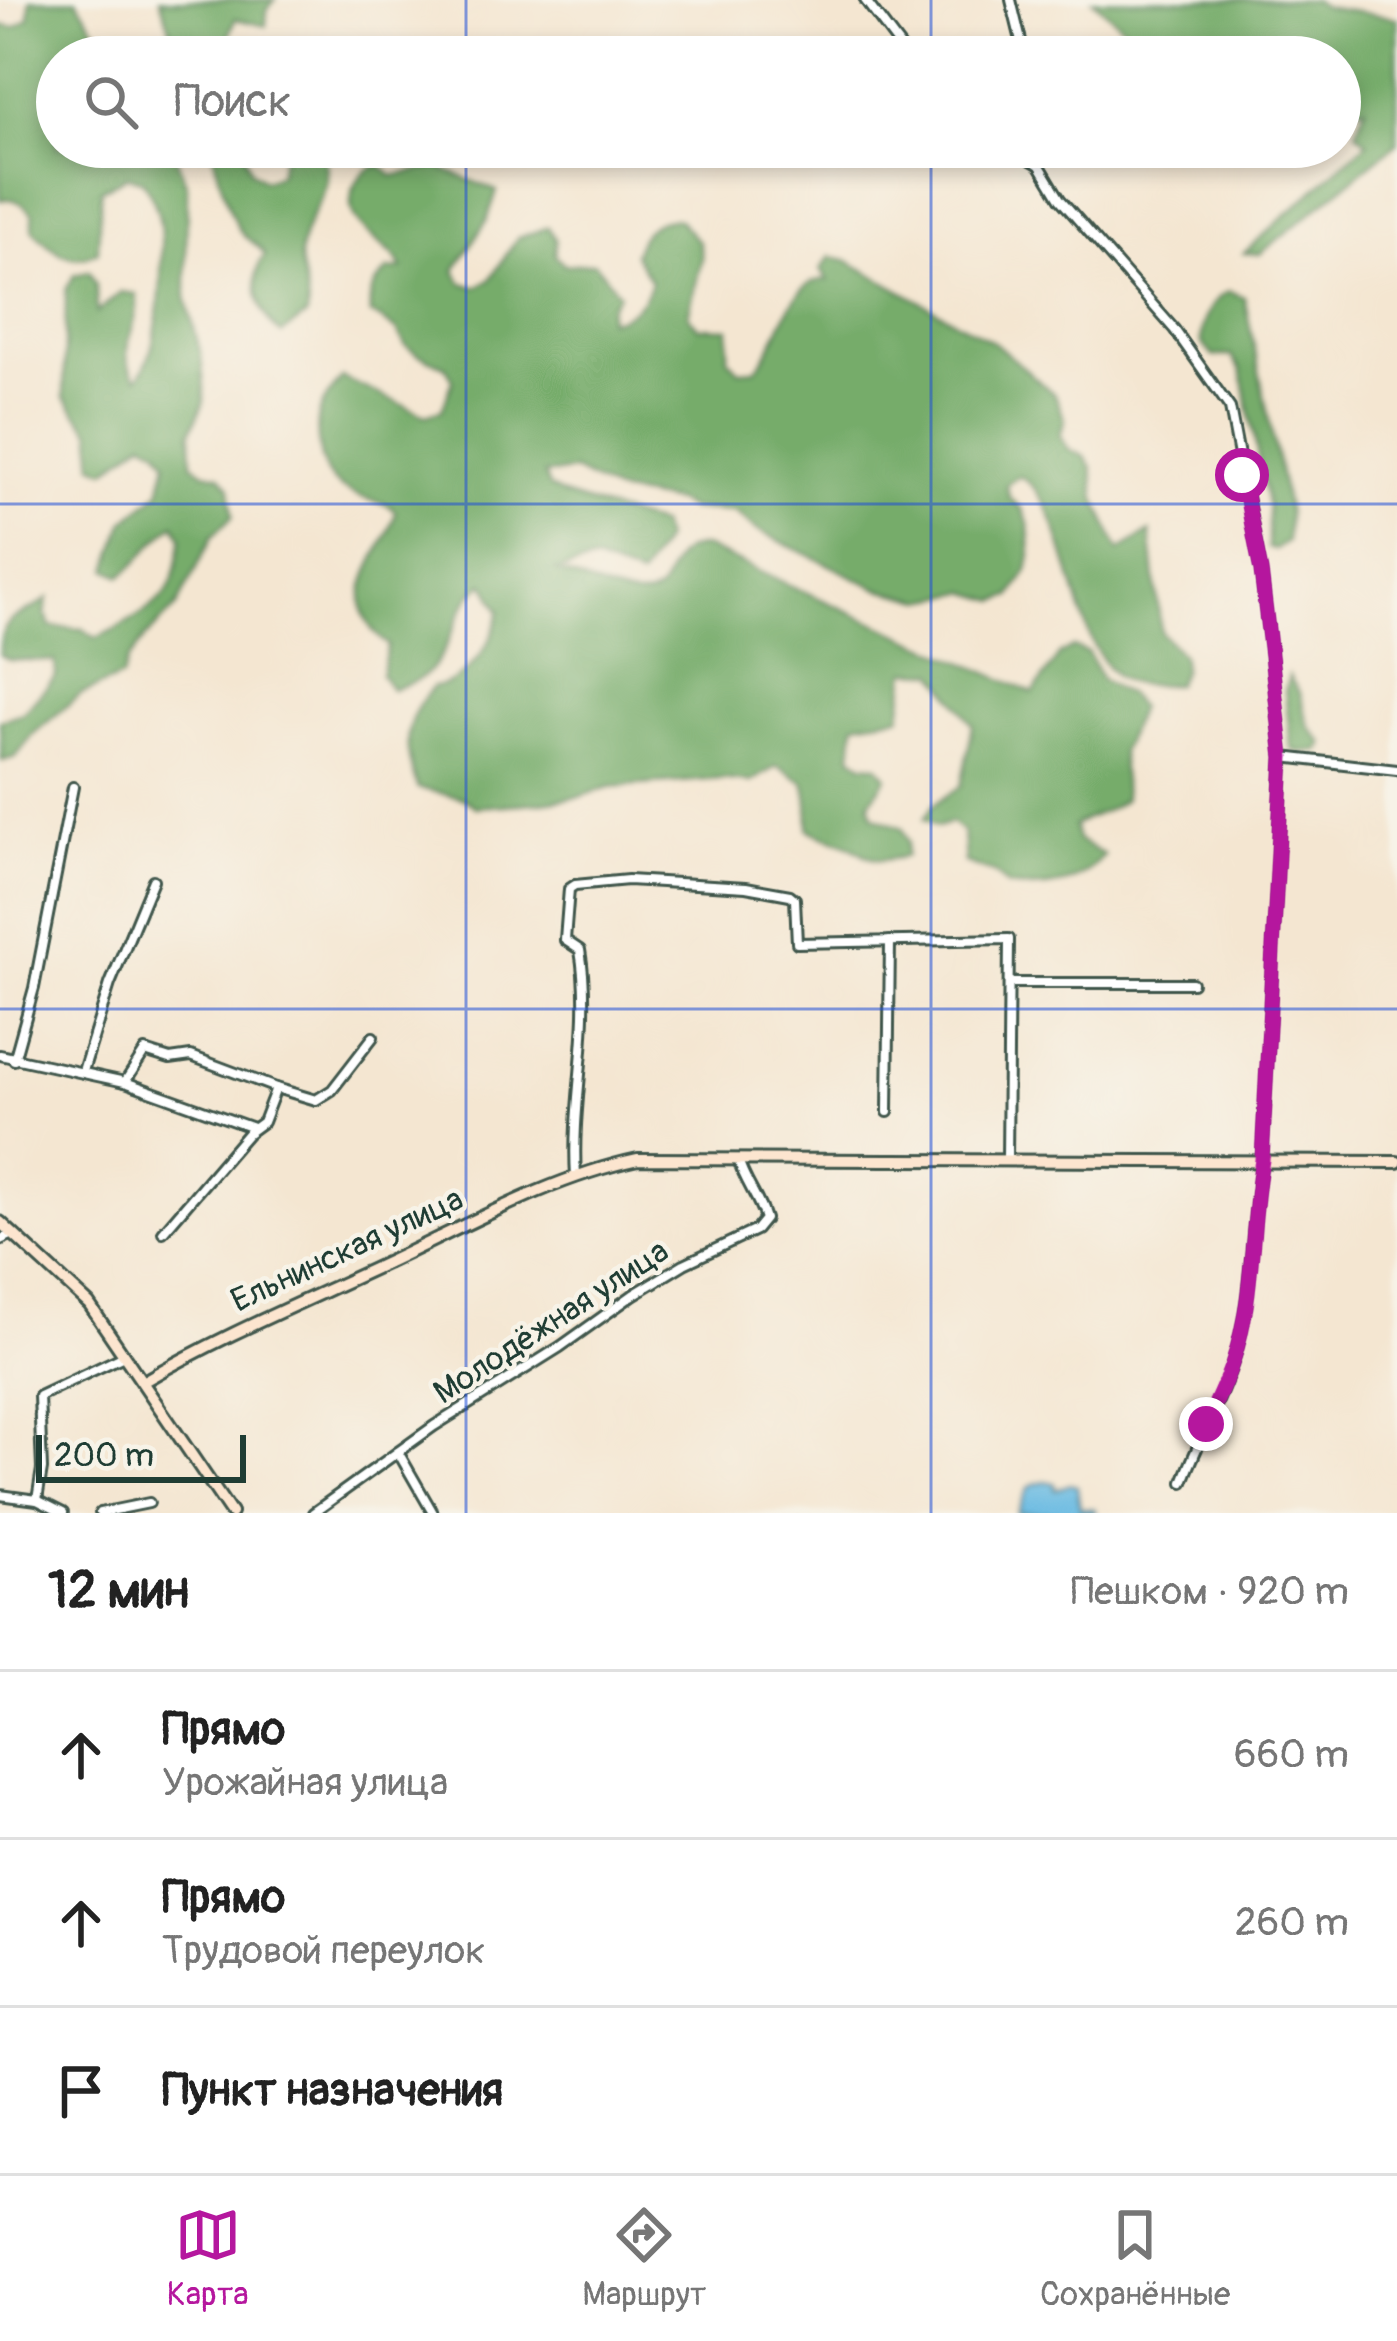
<!DOCTYPE html>
<html lang="ru">
<meta charset="utf-8">
<style>
:root{--surface:#fff;--page:#f2f2f2;--text:#222;--muted:#767676;--line:#e0e0e0;--accent:#b5179e}
body{margin:0;font-family:Pangolin,sans-serif;background:var(--page);color:var(--text)}
.scale{position:absolute;left:36px;bottom:30px;width:210px;box-sizing:border-box;padding-left:12px;border:6px solid #1f3d34;border-top:0;font-size:33px;line-height:42px;white-space:nowrap;color:#1f3d34;-webkit-text-stroke:9px #f7f3e8;paint-order:stroke}
.stop{position:absolute;width:36px;height:36px;margin:-27px;border:9px solid #b5179e;border-radius:50%;background:#fff}
.stop.end{background:#b5179e;border-color:#fff;box-shadow:0 3px 12px #0008}
.list{margin:0;padding:0;list-style:none}
h2{display:flex;justify-content:space-between;align-items:center;height:156px;margin:0;padding:0 48px;font-size:51px}
h2 small{font-size:39px;font-weight:400;color:var(--muted)}
.list li{display:grid;grid-template-columns:78px 1fr auto;gap:36px;align-items:center;box-sizing:border-box;height:168px;padding:0 48px;border-top:3px solid var(--line)}
.list b{display:block;font-size:45px;white-space:nowrap}
.list p{margin:0;font-size:39px;white-space:nowrap;color:var(--muted)}
.list em{font-size:39px;font-style:normal;color:var(--muted)}
.icon{flex:none;width:66px;height:66px;fill:none;stroke:currentColor;stroke-width:2;stroke-linecap:round;stroke-linejoin:round}
.map{position:relative;flex:none;width:1397px;height:1513px;overflow:hidden}
.search{position:absolute;background:var(--surface);box-shadow:0 6px 18px #0003;left:36px;right:36px;top:36px;height:132px;display:flex;align-items:center;gap:30px;box-sizing:border-box;padding:0 42px;border-radius:66px;color:var(--muted);font-size:45px}
.sheet{height:660px;background:var(--surface)}
nav{display:flex;justify-content:space-around;align-items:center;box-sizing:border-box;height:168px;border-top:3px solid var(--line);background:var(--surface);font-size:33px;color:var(--muted)}
nav a{display:grid;justify-items:center;gap:6px}
nav .on{color:var(--accent)}
.map>svg:first-child{display:block}
.forest{fill:#76ac6a;stroke:#4a744f;stroke-width:3}
.water{fill:#66b9e2;stroke:#427b8b;stroke-width:3}
.lines{fill:none;stroke-linecap:round;stroke-linejoin:round}
.minor-casing{stroke:#3f564c;stroke-width:14}
.secondary-casing{stroke:#3f564c;stroke-width:16}
.minor{stroke:#fff;stroke-width:8}
.secondary{stroke:#fce5cf;stroke-width:10}
.route{stroke:#b5179e;stroke-width:15}
.grid{fill:none;stroke:#1d4ed8;stroke-width:3;stroke-opacity:0.55}
.labels{text-anchor:middle;dominant-baseline:central;stroke-width:9;stroke-linejoin:round;paint-order:stroke}
.street-label{font-size:33px;fill:#1f3d34;stroke:#f7f3e8}
</style>
<div class="map">
<svg width="1397" height="1513" viewBox="0 0 1397 1513">
<rect width="100%" height="100%" fill="#f7f3e8"/>
<filter id="ink" filterUnits="userSpaceOnUse"><feTurbulence type="fractalNoise" baseFrequency=".00833" numOctaves="2"/><feDisplacementMap in="SourceGraphic" scale="24" xChannelSelector="R" yChannelSelector="G"/><feConvolveMatrix kernelMatrix="1 2 1 2 8 2 1 2 1" color-interpolation-filters="sRGB"/></filter>
<filter id="wash" filterUnits="userSpaceOnUse"><feTurbulence type="fractalNoise" baseFrequency=".004" numOctaves="4" result="noise"/><feDisplacementMap in="SourceGraphic" scale="48" xChannelSelector="R" yChannelSelector="G"/><feGaussianBlur stdDeviation="2.7" result="paint"/><feColorMatrix in="noise" values="0 0 0 0 0 0 0 0 0 0 0 0 0 0 0 0 0 1.4 0 .05"/><feComposite in="paint" operator="in"/></filter>
<g filter="url(#wash)">
<rect width="100%" height="100%" fill="#f4e6d1"/>
<g class="forest">
<path d="M30,0H77L113,57H57V147H172L187,186L186,296L201,355L204,386V402L191,431L192,463L205,472L220,475L230,487L233,516L212,537L177,606L145,638L127,662L122,677L81,694L34,733L16,757L2,761L0,720L23,713L56,676L55,661L10,660L0,655C0,612 21,620 48,599L45,614L51,627L83,629L96,638C118,628 158,609 170,587C177,573 179,553 182,538L175,524C154,538 142,561 121,576L108,569L124,522L160,491L167,461L158,448L144,441L106,470L93,464L92,432L64,397L66,290L74,275L89,271L96,285L97,313L121,292L136,294C143,326 112,349 137,378C161,355 164,258 160,223C158,208 150,192 142,180L127,176L101,190L98,251C70,268 54,250 33,230V214C24,204 14,196 0,200V25L15,27L29,18Z"/>
<path d="M160,0H275L267,10L266,26L235,19L225,48L235,57H180Z"/>
<path d="M1093,0H1313L1324,7L1397,18V143L1260,254L1244,253L1367,142L1356,132L1365,107L1340,110V57H1189L1136,38Z"/>
<path d="M211,147H242L251,171L264,180L278,175L286,147H320C342,192 307,206 301,247C297,271 311,291 307,315L282,334C259,318 247,278 265,255C258,244 252,243 243,235C229,220 218,168 211,147Z"/>
<path d="M380,165L392,176L438,167L497,191L487,220L455,270L462,283L476,287L490,280L517,238L548,227L556,240L555,255L564,265L595,263L619,293L610,306L608,320C629,318 646,301 651,281L634,254C642,231 651,218 678,219L699,242L702,258L688,316L698,327L729,328L728,358L739,370L755,369C781,345 788,276 828,280L821,269L830,257L846,260L995,343L1055,395L1065,420L1060,435L1068,449L1085,457L1092,468L1096,499L1119,551L1150,532L1161,633L1182,655L1183,670L1176,684C1160,684 1136,688 1121,679C1069,647 1072,502 1019,476L1006,485L1010,498L1022,509L1029,525L1031,556L1028,571L1012,596L997,601L967,592L924,600L879,589L757,530L734,512L690,509L676,502L615,492L574,471L544,474L549,487L563,495L660,525L664,540L640,578L595,561L557,571C581,579 616,597 641,597C679,596 658,546 704,547L1033,693L1060,654L1073,647L1088,653L1102,680L1128,695L1139,707L1121,752L1124,799C1110,812 1091,815 1074,826L1077,840L1104,855C1080,886 1047,891 1008,886L994,873L965,863L963,832L951,823L937,827L924,819L933,805L961,786L973,725L935,672L907,671L901,716L855,723L852,755L863,764L878,765L887,777L870,802L873,816L902,828L908,842L906,856C872,864 873,859 848,845C835,838 821,838 809,829L808,799L804,782L777,766L751,782L721,779L609,787L579,797L535,803L476,807L462,798L418,788C402,747 402,721 433,687C466,684 494,643 500,611L485,583C451,604 455,657 419,679C411,684 400,686 391,689L381,675L388,645C332,602 382,559 396,512C386,502 383,504 371,500C334,490 321,475 318,439C315,411 324,399 342,378L426,415L442,410L453,380L445,366L417,354L405,345L397,330L370,313C368,293 374,284 388,270L402,269C390,239 340,230 353,191C358,176 366,169 380,165Z"/>
<path d="M1229,291L1244,297L1288,513L1287,542L1275,550L1268,548V510L1241,369L1231,356H1213L1202,343C1201,323 1210,300 1229,291Z"/>
<path d="M1289,676L1300,694L1309,726L1324,744L1319,751L1297,752L1291,748L1285,691Z"/>
</g>
<path class="water" d="M1046,1481L1054,1483L1055,1490L1070,1484L1077,1486L1080,1508L1094,1509L1096,1513H1017C1026,1497 1023,1483 1046,1481Z"/>
</g>
<g filter="url(#ink)">
<g class="lines">
<g class="minor-casing">
<g id="minor">
<path d="M865,0L908,57"/>
<path d="M1011,0L1025,57"/>
<path d="M1008,147L1038,164"/>
<path d="M1038,147L1039,164L1060,199L1174,329L1230,408L1261,571L1283,757L1262,1160C1250,1226 1254,1299 1233,1362C1220,1403 1198,1442 1183,1482"/>
<path d="M1283,757L1397,770"/>
<path d="M1009,983H1192"/>
<path d="M0,1055L125,1082L253,1128"/>
<path d="M14,1060L34,988L73,787"/>
<path d="M83,1071L110,984L153,880"/>
<path d="M125,1082L145,1051L170,1059L191,1056L276,1088"/>
<path d="M888,1112L890,941"/>
<path d="M576,1176C571,1100 593,1026 580,950L565,940L569,889L575,885L628,880L746,887L790,895L795,899L797,943L1009,939L1007,1160"/>
<path d="M163,1232L248,1133L263,1122L276,1088L316,1100L332,1090L373,1037"/>
<path d="M0,1240L13,1234"/>
<path d="M398,1452L433,1513"/>
<path d="M0,1495L37,1500L63,1513"/>
<path d="M37,1500L42,1469L39,1396L124,1356"/>
<path d="M100,1513L149,1503"/>
<path d="M313,1513L434,1426L560,1347L633,1295L684,1264L756,1230L765,1219C759,1198 744,1181 738,1159"/>
</g>
</g>
<g class="secondary-casing">
<g id="secondary">
<path d="M0,1222L89,1304L231,1513"/>
<path d="M144,1381C221,1336 303,1302 384,1264C466,1226 549,1178 638,1159L1397,1162"/>
</g>
</g>
<use href="#minor" class="minor"/>
<use href="#secondary" class="secondary"/>
</g>
</g>
<g class="lines" filter="url(#ink)">
<path class="route" d="M1206,1424C1215,1404 1225,1384 1232,1364C1255,1300 1250,1226 1262,1160L1283,757L1261,571L1242,475"/>
</g>
<path class="grid" d="M466,0V57M931,0V57M466,147V1513M931,147V1513M0,504H1397M0,1009H1397"/>
<g class="labels">
<g class="street-label">
<text transform="translate(347 1250) rotate(-25)">Ельнинская улица</text>
<text transform="translate(551 1322) rotate(-33)">Молодёжная улица</text>
</g>
</g>
</svg>
<div class="scale">200 m</div>
<div class="stop" style="left:1242px;top:475px"></div>
<div class="stop end" style="left:1206px;top:1424px"></div>
<div class="search"><svg class="icon" aria-label="search" viewBox="0 0 24 24"><circle cx="10" cy="10" r="6"/><path d="M15 15l6 6"/></svg>Поиск</div>
</div>
<section class="sheet">
<h2>12 мин<small>Пешком · 920 m</small></h2>
<ul class="list">
<li><svg class="icon" aria-label="ahead" viewBox="0 0 24 24"><path d="M12 20V5M6 11l6-6 6 6"/></svg><div><b>Прямо</b><p>Урожайная улица</p></div><em>660 m</em></li>
<li><svg class="icon" aria-label="ahead" viewBox="0 0 24 24"><path d="M12 20V5M6 11l6-6 6 6"/></svg><div><b>Прямо</b><p>Трудовой переулок</p></div><em>260 m</em></li>
<li><svg class="icon" aria-label="arrive" viewBox="0 0 24 24"><path d="M6 21V4h12l-3 4 3 4H6"/></svg><div><b>Пункт назначения</b></div></li>
</ul>
</section>
<nav>
<a class="on"><svg class="icon" aria-label="map" viewBox="0 0 24 24"><path d="M3 6l6-2 6 2 6-2v14l-6 2-6-2-6 2zM9 4v14M15 6v14"/></svg>Карта</a>
<a><svg class="icon" aria-label="directions" viewBox="0 0 24 24"><path d="M12 3l9 9-9 9-9-9zM9 14v-3h6M13 9l2 2-2 2"/></svg>Маршрут</a>
<a><svg class="icon" aria-label="saved" viewBox="0 0 24 24"><path d="M7 4h10v16l-5-4-5 4z"/></svg>Сохранённые</a>
</nav>
